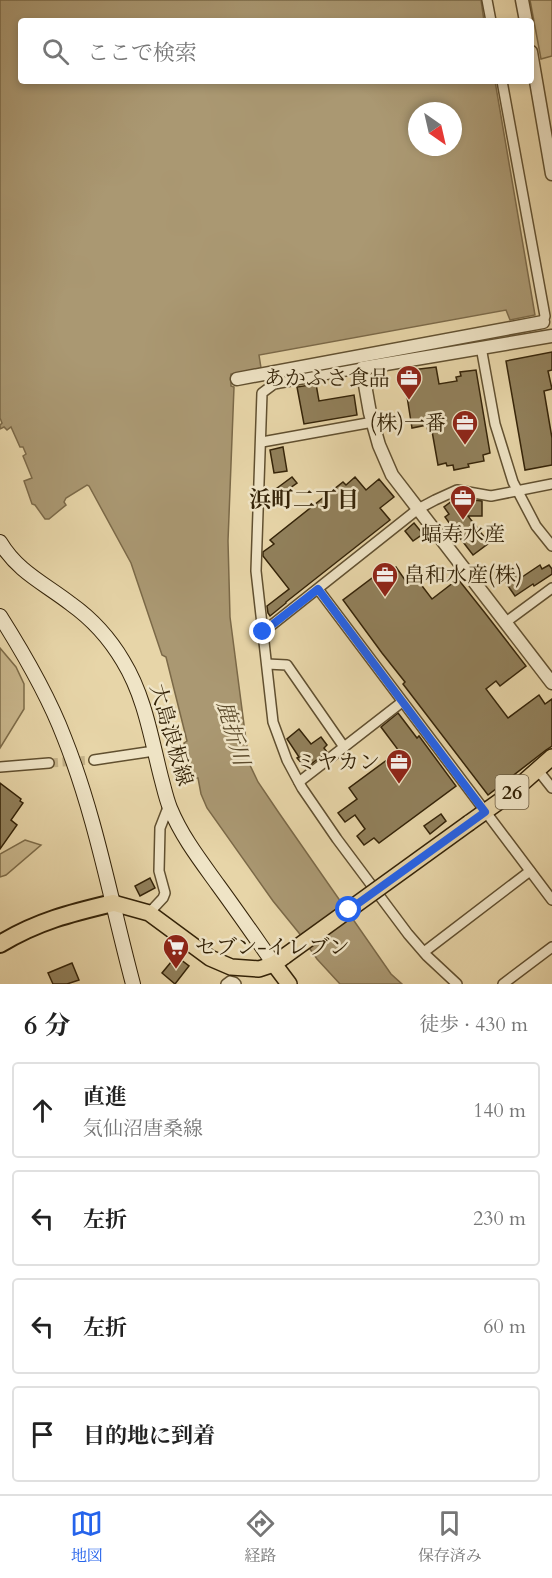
<!DOCTYPE html>
<html lang="ja">
<meta charset="utf-8">
<style>
:root{--surface:#fff;--page:#f6f6f6;--text:#222;--muted:#767676;--line:#e0e0e0;--accent:#2563eb}
body{margin:0;font-family:Cardo,"Noto Serif JP",serif;background:var(--page);color:var(--text)}
.compass{position:absolute;left:408px;top:102px;width:54px;height:54px;border-radius:50%;background:var(--surface);box-shadow:0 3px 9px #0003;rotate:146deg}
.stop{position:absolute;width:18px;height:18px;margin:-14px;border:4px solid #2563eb;border-radius:50%;background:#fff}
.stop.end{background:#2563eb;border-color:#fff;box-shadow:0 2px 6px #0008}
.list{margin:0;padding:0;list-style:none}
h2{display:flex;justify-content:space-between;align-items:center;height:78px;margin:0;padding:0 24px;font-size:26px}
h2 small{font-size:20px;font-weight:400;color:var(--muted)}
.list li{display:grid;grid-template-columns:39px 1fr auto;gap:18px;align-items:center;box-sizing:border-box;height:96px;margin:0 12px 12px;padding:0 12px;border:2px solid var(--line);border-radius:6px}
.list b{display:block;font-size:22px;white-space:nowrap}
.list p{margin:0;font-size:20px;white-space:nowrap;color:var(--muted)}
.list em{font-size:20px;font-style:normal;color:var(--muted)}
.icon{flex:none;width:33px;height:33px;fill:none;stroke:currentColor;stroke-width:2;stroke-linecap:round;stroke-linejoin:round}
.map{position:relative;flex:none;width:552px;height:984px;overflow:hidden}
.search{position:absolute;background:var(--surface);box-shadow:0 3px 9px #0003;left:18px;right:18px;top:18px;height:66px;display:flex;align-items:center;gap:15px;box-sizing:border-box;padding:0 21px;border-radius:6px;color:var(--muted);font-size:22px}
.sheet{height:510px;background:var(--surface)}
nav{display:flex;justify-content:space-around;align-items:center;box-sizing:border-box;height:84px;border-top:2px solid var(--line);background:var(--surface);font-size:16px;color:var(--muted)}
nav a{display:grid;justify-items:center;gap:3px}
nav .on{color:var(--accent)}
.map>svg:first-child{display:block}
.green{fill:#c9b78d;stroke:#7e6d4a;stroke-width:1.5}
.water{fill:#aa9872;stroke:#7b6948;stroke-width:1.5;fill-rule:evenodd}
.building{fill:#91805b;stroke:#342308;stroke-width:1.5}
.lines{fill:none;stroke-linecap:round;stroke-linejoin:round}
.minor-tunnel{stroke:#c3b188;stroke-width:9;stroke-dasharray:9 4.5;stroke-linecap:butt}
.minor-casing{stroke:#615030;stroke-width:12}
.tertiary-casing{stroke:#615030;stroke-width:15}
.secondary-casing{stroke:#342308;stroke-width:16}
.primary-casing{stroke:#342308;stroke-width:18}
.motorway-casing{stroke:#342308;stroke-width:20}
.minor{stroke:#efe4c6;stroke-width:9}
.tertiary{stroke:#efe4c6;stroke-width:12}
.secondary{stroke:#efe4c6;stroke-width:14}
.primary{stroke:#e7d5a8;stroke-width:15}
.motorway{stroke:#e7d5a8;stroke-width:16}
.primary-bridge-casing{stroke:#342308;stroke-width:18;stroke-linecap:butt}
.primary-bridge{stroke:#e7d5a8;stroke-width:15}
.route{stroke:#2563eb;stroke-width:8}
.labels{text-anchor:middle;dominant-baseline:central;stroke-width:5;stroke-linejoin:round;paint-order:stroke}
.shield{fill:#efe4c6;stroke:#6c5d41;stroke-width:1.5}
.shield-label{font-size:20px;font-weight:bold;fill:#342308}
.poi-label{font-size:21px;fill:#342308;stroke:#efe4c6;text-anchor:end}
.street-label{font-size:21px;fill:#342308;stroke:#efe4c6}
.neighbourhood-label{font-size:22px;font-weight:bold;fill:#342308;stroke:#efe4c6}
.water-label{font-size:22px;font-style:italic;fill:#5d4c2d;stroke:#efe4c6}
</style>
<div class="map">
<svg width="552" height="984" viewBox="0 0 552 984">
<rect width="100%" height="100%" fill="#e7d5a8"/>
<filter id="stains"><feTurbulence type="fractalNoise" baseFrequency=".00333" numOctaves="4"/><feColorMatrix values="0 0 0 0 .2 0 0 0 0 .09 0 0 0 0 .02 0 0 0 .5 -.17"/></filter>
<radialGradient id="worn" r=".72"><stop offset=".6" stop-color="#630" stop-opacity="0"/><stop offset="1" stop-color="#630" stop-opacity=".3"/></radialGradient>
<g class="green">
<path d="M530,0H552V56L541,59Z"/>
<path d="M0,648L16,667L24,684V709L0,748Z"/>
<path d="M25,840L41,845L6,875L0,877V854Z"/>
</g>
<path class="water" d="M0,0H481L484,21H21V81H495L535,315L510,320L506,310L259,355L261,368L231,374V386L234,387L228,541L230,617L249,763L258,782L279,813L391,974L402,984H340L317,959L299,933L273,901L207,808L201,794L198,778H192L184,743L187,741L166,657L162,655L131,563L89,486L87,485L66,498L64,502L66,505L49,519H45L35,505L32,504L24,481L32,478L23,456L26,454L23,447H20L11,427L7,430L4,427L0,429V425L2,423L0,418ZM417,111H453V147H417Z"/>
<g class="building">
<path d="M552,352V370L548,371L552,389L544,391L552,438V465L525,470L506,361Z"/>
<path d="M436,367L439,384L457,381L456,377L461,376L460,372L476,370L490,453L483,455L484,461L468,464L469,467L454,470L453,465L447,466L446,463L438,465L432,431L428,432L427,425L412,428L403,371Z"/>
<path d="M316,384L319,401L354,395L357,415L304,424L297,387Z"/>
<path d="M283,447L287,471L274,473L270,450Z"/>
<path d="M292,477L297,483L270,502L265,497Z"/>
<path d="M355,477L366,490L379,479L394,497L380,508L390,520L286,602V603L270,616L268,613L267,606L289,589L263,556V552L274,544L270,540L343,482L346,485Z"/>
<path d="M456,498L482,501V516H468L489,543L473,555L460,538L457,540L447,527L450,524L445,517L449,514L444,507Z"/>
<path d="M414,523L423,534L413,541L405,531Z"/>
<path d="M540,565L542,569L549,565L552,569V574L534,586L533,584L515,596L504,580L518,570L522,577Z"/>
<path d="M388,566L392,570L396,567L405,580L413,574L432,599L458,579L485,613L526,666L500,686L496,681L486,689L508,718L539,695L545,704L552,699V746L546,750L488,795L403,684L405,682L382,653L343,600Z"/>
<path d="M398,713L417,738L419,736L456,786L379,843L374,838L364,845L357,836L365,829L355,815L345,822L338,813L357,799L349,788L399,751L381,727Z"/>
<path d="M299,729L311,744L321,737L327,745L324,748L327,752L306,768L297,758L299,757L287,739Z"/>
<path d="M0,783L21,799L20,801L23,803L11,820L17,825L0,849Z"/>
<path d="M441,814L446,821L430,834L424,826Z"/>
<path d="M150,878L155,888L140,896L135,886Z"/>
<path d="M176,956L189,966L175,984L162,973Z"/>
<path d="M72,963L79,980L67,984H53L48,973Z"/>
</g>
<g class="lines">
<path class="minor-tunnel" d="M49,763L94,760"/>
<g class="minor-casing">
<g id="minor">
<path d="M487,0L491,21"/>
<path d="M502,81L545,316L543,322"/>
<path d="M481,347L495,424L513,482L536,526L552,546"/>
<path d="M362,368L274,384L262,393L256,571L273,722L287,760L302,788L337,839L408,934L427,956L457,984"/>
<path d="M262,442L373,422"/>
<path d="M318,589L552,900"/>
<path d="M506,622L552,588"/>
<path d="M263,632L418,509L435,500L457,490L491,496L552,484"/>
<path d="M267,664L287,665L344,747"/>
<path d="M94,760L154,751"/>
<path d="M0,767L49,763"/>
<path d="M537,769L552,788"/>
<path d="M299,782L402,702"/>
<path d="M149,913L163,898L165,893L159,871L160,828L169,805"/>
<path d="M424,952L530,871"/>
<path d="M226,984L230,981L234,982L236,984"/>
<path d="M503,984L552,947"/>
</g>
</g>
<g class="tertiary-casing">
<g id="tertiary">
<path d="M522,0L526,21"/>
<path d="M531,52L552,174"/>
<path d="M552,336L362,368L370,413L379,445L392,475L552,683"/>
<path d="M237,379L543,322"/>
</g>
</g>
<g class="secondary-casing">
<g id="secondary">
<path d="M0,542C18,572 44,583 71,604C92,619 110,639 123,661C145,697 151,738 161,777C164,788 166,798 170,808C182,837 200,860 218,885C237,911 255,937 274,964"/>
<path d="M0,616C24,654 48,695 64,737C96,817 111,902 133,984"/>
</g>
</g>
<g class="primary-casing">
<g id="primary">
<path d="M469,823L511,793L552,757"/>
<path d="M113,903L149,913L210,958L231,967L259,969L274,964L285,956"/>
<path d="M274,964L289,984"/>
</g>
</g>
<g class="motorway-casing">
<path id="motorway" d="M0,944C38,921 71,913 113,903"/>
</g>
<use href="#minor" class="minor"/>
<use href="#tertiary" class="tertiary"/>
<use href="#secondary" class="secondary"/>
<use href="#primary" class="primary"/>
<use href="#motorway" class="motorway"/>
<g class="primary-bridge-casing">
<path id="primary-bridge" d="M285,956L469,823"/>
</g>
<use href="#primary-bridge" class="primary-bridge"/>
</g>
<g class="lines">
<path class="route" d="M263,632L318,589L485,812L349,910"/>
</g>
<defs>
<g id="office-pin" transform="scale(1.35)"><path d="M0 17L-7.5 6A9.5 9.5 0 1 1 7.5 6Z" fill="#8f2418" stroke="#efe4c6"/><path d="M-6-3h4V-5.5h4V-3h4V5H-6ZM-1-4.5V-3h2v-1.5ZM-6 0V1H6V0Z" fill="#fff"/></g>
<g id="supermarket-pin" transform="scale(1.35)"><path d="M0 17L-7.5 6A9.5 9.5 0 1 1 7.5 6Z" fill="#8f2418" stroke="#efe4c6"/><path d="M-6-5.5h2.5l.6 2H6L4.5 2H-2.5L-4.4-4H-6ZM-1.5 3.2a1.3 1.3 0 1 0 .1 0ZM3 3.2a1.3 1.3 0 1 0 .1 0Z" fill="#fff"/></g>
</defs>
<g fill-rule="evenodd">
<use href="#office-pin" x="409" y="378"/>
<use href="#office-pin" x="465" y="423"/>
<use href="#office-pin" x="463" y="498"/>
<use href="#office-pin" x="385" y="575"/>
<use href="#office-pin" x="399" y="762"/>
<use href="#supermarket-pin" x="176" y="947"/>
</g>
<g class="labels">
<rect class="shield" x="495.5" y="775" width="33" height="34" rx="4.5"/>
<g class="shield-label">
<text x="512" y="792">26</text>
</g>
<g class="poi-label">
<text x="390" y="378">あかふさ食品</text>
<text x="446" y="423">(株)一番</text>
<text x="463" y="534" text-anchor="middle">蝠寿水産</text>
<text x="404" y="575" text-anchor="start">畠和水産(株)</text>
<text x="380" y="762">ミヤカン</text>
<text x="195" y="947" text-anchor="start">セブン-イレブン</text>
</g>
<g class="street-label">
<text transform="translate(171 735) rotate(74)">大島浪板線</text>
</g>
<g class="neighbourhood-label">
<text x="304" y="500">浜町二丁目</text>
</g>
<g class="water-label">
<text transform="translate(233 733) rotate(74)">鹿折川</text>
</g>
</g>
<rect width="100%" height="100%" filter="url(#stains)"/>
<rect width="100%" height="100%" fill="url(#worn)"/>
</svg>
<svg class="compass" viewBox="-18 -18 36 36"><path d="M0-13l5 13h-10z" fill="#e53935"/><path d="M0 13l5-13h-10z" fill="#767676"/></svg>
<div class="stop" style="left:349px;top:910px"></div>
<div class="stop end" style="left:263px;top:632px"></div>
<div class="search"><svg class="icon" aria-label="search" viewBox="0 0 24 24"><circle cx="10" cy="10" r="6"/><path d="M15 15l6 6"/></svg>ここで検索</div>
</div>
<section class="sheet">
<h2>6 分<small>徒歩 · 430 m</small></h2>
<ul class="list">
<li><svg class="icon" aria-label="ahead" viewBox="0 0 24 24"><path d="M12 20V5M6 11l6-6 6 6"/></svg><div><b>直進</b><p>気仙沼唐桑線</p></div><em>140 m</em></li>
<li><svg class="icon" aria-label="left" viewBox="0 0 24 24"><path d="M17 20v-9H6M10 6l-5 5 5 5"/></svg><div><b>左折</b></div><em>230 m</em></li>
<li><svg class="icon" aria-label="left" viewBox="0 0 24 24"><path d="M17 20v-9H6M10 6l-5 5 5 5"/></svg><div><b>左折</b></div><em>60 m</em></li>
<li><svg class="icon" aria-label="arrive" viewBox="0 0 24 24"><path d="M6 21V4h12l-3 4 3 4H6"/></svg><div><b>目的地に到着</b></div></li>
</ul>
</section>
<nav>
<a class="on"><svg class="icon" aria-label="map" viewBox="0 0 24 24"><path d="M3 6l6-2 6 2 6-2v14l-6 2-6-2-6 2zM9 4v14M15 6v14"/></svg>地図</a>
<a><svg class="icon" aria-label="directions" viewBox="0 0 24 24"><path d="M12 3l9 9-9 9-9-9zM9 14v-3h6M13 9l2 2-2 2"/></svg>経路</a>
<a><svg class="icon" aria-label="saved" viewBox="0 0 24 24"><path d="M7 4h10v16l-5-4-5 4z"/></svg>保存済み</a>
</nav>
